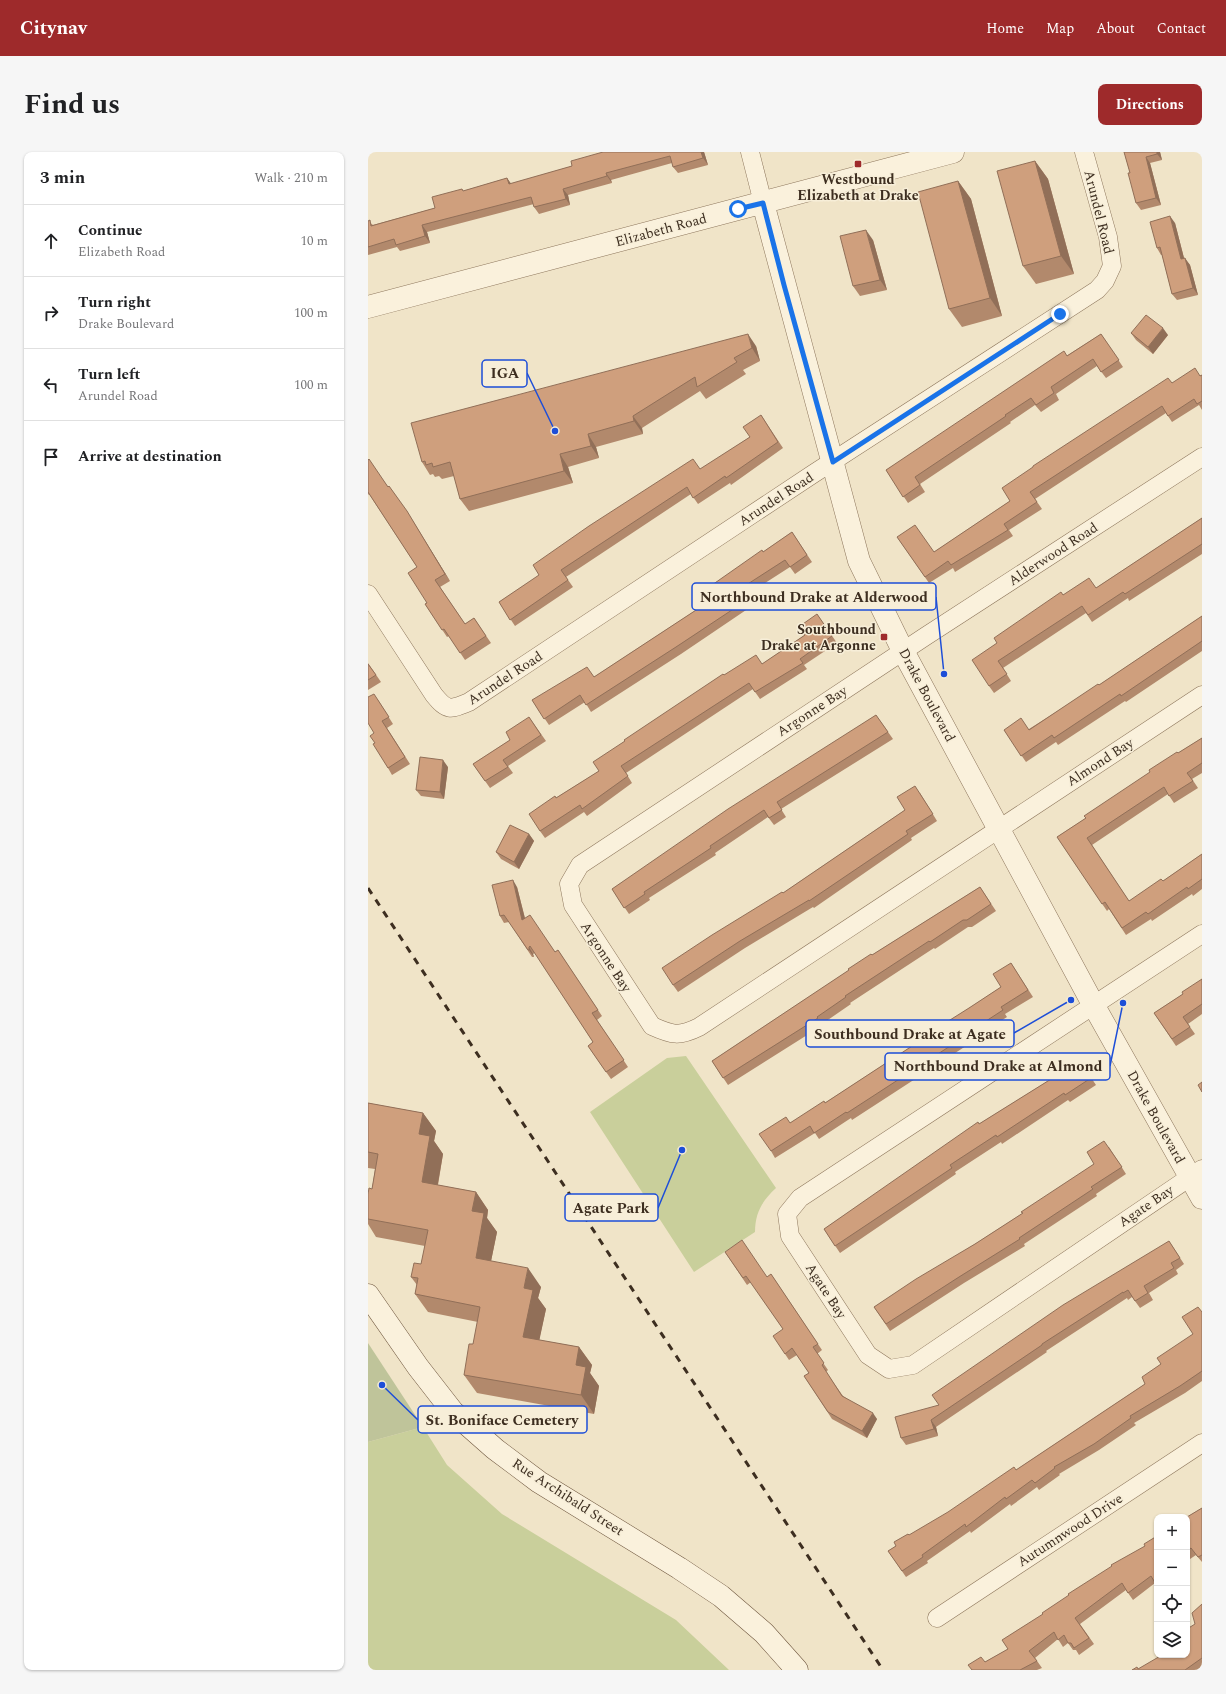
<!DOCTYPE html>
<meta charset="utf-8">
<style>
:root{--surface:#fff;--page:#f6f6f6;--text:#202124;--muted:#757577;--line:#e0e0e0;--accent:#9e2a2b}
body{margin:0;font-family:Spectral,serif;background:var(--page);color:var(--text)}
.controls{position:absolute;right:12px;bottom:12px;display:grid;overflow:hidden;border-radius:8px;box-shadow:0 1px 3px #0004}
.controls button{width:36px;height:36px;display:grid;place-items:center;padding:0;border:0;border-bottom:1px solid var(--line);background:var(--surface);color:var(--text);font:20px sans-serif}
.stop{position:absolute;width:12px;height:12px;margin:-9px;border:3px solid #1a73e8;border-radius:50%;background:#fff}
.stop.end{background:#1a73e8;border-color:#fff;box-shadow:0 1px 4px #0008}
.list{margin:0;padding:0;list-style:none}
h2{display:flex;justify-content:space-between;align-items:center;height:52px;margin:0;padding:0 16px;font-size:17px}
h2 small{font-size:13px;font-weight:400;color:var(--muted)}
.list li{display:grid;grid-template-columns:26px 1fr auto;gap:12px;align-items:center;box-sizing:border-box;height:72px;padding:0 16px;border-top:1px solid var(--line)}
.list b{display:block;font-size:15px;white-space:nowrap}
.list p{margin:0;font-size:13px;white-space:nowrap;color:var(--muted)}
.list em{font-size:13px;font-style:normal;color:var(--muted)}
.icon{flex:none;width:22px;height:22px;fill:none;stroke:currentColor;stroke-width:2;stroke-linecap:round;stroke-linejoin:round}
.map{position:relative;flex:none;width:834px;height:1518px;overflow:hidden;border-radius:8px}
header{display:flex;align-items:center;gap:24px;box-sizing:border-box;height:56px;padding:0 20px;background:var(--accent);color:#fff}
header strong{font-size:19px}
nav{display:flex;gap:22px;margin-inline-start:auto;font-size:14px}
.intro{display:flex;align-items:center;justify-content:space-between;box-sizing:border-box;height:96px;padding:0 24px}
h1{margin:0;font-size:28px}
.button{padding:10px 18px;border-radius:8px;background:var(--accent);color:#fff;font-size:14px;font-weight:700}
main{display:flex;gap:24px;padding:0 24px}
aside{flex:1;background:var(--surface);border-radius:8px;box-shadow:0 1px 3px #0004}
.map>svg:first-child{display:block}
.green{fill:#c9cf9b}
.cemetery{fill:#bfc49a}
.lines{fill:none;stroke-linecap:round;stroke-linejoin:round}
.minor-casing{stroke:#8d765c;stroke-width:19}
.tertiary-casing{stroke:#8d765c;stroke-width:23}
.secondary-casing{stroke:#6f573f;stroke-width:23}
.minor{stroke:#faf1dc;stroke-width:18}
.tertiary{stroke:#faf1dc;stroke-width:22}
.secondary{stroke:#faf1dc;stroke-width:22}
.rail{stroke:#3d2e20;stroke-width:3;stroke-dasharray:7 7;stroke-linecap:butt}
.wall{fill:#b2896c}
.shaded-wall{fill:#916f58}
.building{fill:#cf9f7d;stroke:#916f58}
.route{stroke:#1a73e8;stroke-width:5}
.poi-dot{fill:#9e2a2b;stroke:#f7eed8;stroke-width:1.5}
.labels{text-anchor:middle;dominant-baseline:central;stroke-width:3;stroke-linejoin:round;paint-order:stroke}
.poi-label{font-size:14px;font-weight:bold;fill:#3d2e20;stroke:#f7eed8}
.street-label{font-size:14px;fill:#3d2e20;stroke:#f7eed8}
.leader{fill:none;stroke:#1d4ed8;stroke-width:1.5}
.callout-dot{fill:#1d4ed8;stroke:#f7eed8;stroke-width:1.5}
.callout{fill:#f7eed8;stroke:#1d4ed8;stroke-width:1.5}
.callout-label{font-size:15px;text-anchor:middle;font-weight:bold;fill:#3d2e20}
</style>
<header>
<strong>Citynav</strong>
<nav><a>Home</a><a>Map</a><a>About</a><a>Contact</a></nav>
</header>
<div class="intro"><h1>Find us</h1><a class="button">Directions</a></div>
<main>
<aside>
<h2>3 min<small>Walk · 210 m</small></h2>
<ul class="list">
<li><svg class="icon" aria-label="ahead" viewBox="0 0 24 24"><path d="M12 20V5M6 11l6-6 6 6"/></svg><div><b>Continue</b><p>Elizabeth Road</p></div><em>10 m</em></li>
<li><svg class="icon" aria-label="right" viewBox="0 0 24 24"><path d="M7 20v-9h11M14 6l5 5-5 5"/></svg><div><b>Turn right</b><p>Drake Boulevard</p></div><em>100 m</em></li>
<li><svg class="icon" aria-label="left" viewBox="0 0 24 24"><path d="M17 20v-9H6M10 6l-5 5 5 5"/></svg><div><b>Turn left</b><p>Arundel Road</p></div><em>100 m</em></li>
<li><svg class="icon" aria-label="arrive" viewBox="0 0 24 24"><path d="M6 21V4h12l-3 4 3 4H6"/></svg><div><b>Arrive at destination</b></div></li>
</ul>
</aside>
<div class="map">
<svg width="834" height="1518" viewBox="0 0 834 1518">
<rect width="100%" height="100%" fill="#f0e4c8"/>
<g class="green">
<path d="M318,904L408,1036C394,1049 387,1061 387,1080L326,1120L222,960L299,906Z"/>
<path d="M55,1275L79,1313L134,1362L308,1468L361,1518H0V1290Z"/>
</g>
<path class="cemetery" d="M0,1191L55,1275L0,1290Z"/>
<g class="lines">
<g class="minor-casing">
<g id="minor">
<path d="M382,0L395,51"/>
<path d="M834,305L558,484L212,713L201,732L205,753L284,874C304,883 311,885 331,875L834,543"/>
<path d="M0,442L66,543C79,559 82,558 101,550L445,322L729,138L737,129L744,114L740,85L716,0"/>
<path d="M834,782L432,1046L419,1062L422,1084L500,1203L521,1217L545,1213L834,1017"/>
<path d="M569,1466L834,1291"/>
</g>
</g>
<g class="tertiary-casing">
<g id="tertiary">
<path d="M395,51L491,409L535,499L726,854L834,1046"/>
<path d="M0,155L585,0"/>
</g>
</g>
<g class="secondary-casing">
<path id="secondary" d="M0,1143L50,1215L85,1260L127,1297L171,1330L311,1416L353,1444L396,1481L429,1518"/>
</g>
<use href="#minor" class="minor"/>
<use href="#tertiary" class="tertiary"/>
<use href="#secondary" class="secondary"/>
<path class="rail" d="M0,736L515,1518"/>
</g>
<g class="wall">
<path d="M235,0H336L340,13L310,21L305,15L304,11L243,28L244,31L200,43L202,53L171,62L166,55V52L59,80L62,91L32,99L29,95L0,103V69L5,73L67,56L94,37L95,39L139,26L143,32L204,14Z"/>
<path d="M756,0H792L794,8L782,11L793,53L773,58L768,51L762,21Z"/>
<path d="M667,9L680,27L706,122L668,132L655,114Z"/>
<path d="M590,29L603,47L634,164L594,175L581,157Z"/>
<path d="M807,71L816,106L822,113L830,143L809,148L804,142L794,103H793L789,96Z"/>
<path d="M505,88L519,138L492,144L485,134Z"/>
<path d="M763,181L800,183L785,202L768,188Z"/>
<path d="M733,182L755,215L738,226L729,214L688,242L691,248L673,260L667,253L642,270L643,271L552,332L557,340L540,351L518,318Z"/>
<path d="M388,194L392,209L375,218L378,222L338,247L332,239L274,276L275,282L228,295L231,306L200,315L205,331L101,359L92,347L86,324L74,327L71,324L67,325L65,322L62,323L54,310Z"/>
<path d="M834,223V258L831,253L804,270L798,261L667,347L674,357L641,378L645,384L587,420L585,416L561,431L529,385L566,400L642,349L804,231Z"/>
<path d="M393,263L415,296L363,333L362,331L330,352L323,342L198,425L205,435L147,474L131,450L382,285Z"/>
<path d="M0,308L43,366L82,429L72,435L97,472L106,466L123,491L97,508L81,484L79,485L57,452L59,451L49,415L1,342L0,343Z"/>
<path d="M834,366V402L761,449L760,446L724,470L718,461L635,516L643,529L626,541L621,534L629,491L695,443L728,436Z"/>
<path d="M424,380L444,410L427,422L422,415L377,444L384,454L313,502L223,560L217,550L181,573L164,548L226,525L351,443L395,400Z"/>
<path d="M449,462L469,491L436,513L439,517L392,547L385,537L258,621L264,631L219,664L216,660L177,686L172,679L188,646L231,619L356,523L394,512L437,483Z"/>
<path d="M834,464V499L758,550L757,549L690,593L688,590L658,610L636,578L661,577L731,533Z"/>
<path d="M0,511L13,530L0,538Z"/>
<path d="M10,548L25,572L19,576L42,612L24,623L20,616L7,591L6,581Z"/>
<path d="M508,563L525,587L413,657L418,665L406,673L400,665L347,701L348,703L281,746L282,748L261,762L244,737Z"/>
<path d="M161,565L178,589L140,614L145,621L122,636L105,612L142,588Z"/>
<path d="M834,586V621L824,627L830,636L806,651L800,642L724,693L761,749L795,729L834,702V737L825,744L824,742L784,769L783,767L758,783L741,757L739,759L689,685L718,666L810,601Z"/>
<path d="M80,615L76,647L53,644L48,638Z"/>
<path d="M552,641L569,669L543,686L544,688L446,756L445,755L377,796L310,840L305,833L415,741L537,658Z"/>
<path d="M161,682L166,689L151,717L133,707L128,700Z"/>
<path d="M149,735L157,766L187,800L190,798L234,864L229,868L260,915L243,927L220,894L225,890L167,801L165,802L166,805H164L141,770L136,771L132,764Z"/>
<path d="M612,735L628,759L604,775H600L567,797L566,796L482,851L483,852L454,872L455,873L360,933L344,909L504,803Z"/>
<path d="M643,811L665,845L637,862L639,865L600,890L601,892L484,968L483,966L451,987L447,981L407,1006L403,999L422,971L457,951L564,881L633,835Z"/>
<path d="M834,827V862L820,872L827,882L808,894L786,861L815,842Z"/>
<path d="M712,909L728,933L702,950L700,948L634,992L633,990L587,1020L588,1022L472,1101L456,1077L611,972Z"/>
<path d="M0,951L55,961L68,979L66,989L75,1002L70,1033L108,1040L120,1058L119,1066L129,1080L123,1109L173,1135L170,1146L178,1157L171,1188L211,1195L224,1213L222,1221L231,1234L226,1262L109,1241L96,1223L105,1192L110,1170L60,1160L47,1142L49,1133L43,1125L53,1112L57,1094L8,1085L0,1072V1042L4,1037L7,1017L0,1016Z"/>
<path d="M741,995L758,1022L728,1042L729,1044L656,1092L657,1094L596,1131L522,1179L506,1155L607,1092L655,1061L726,1012Z"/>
<path d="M801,1089L816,1112L808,1118L810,1122L781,1141L785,1148L772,1156L764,1145L760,1148L759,1146L678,1199L679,1200L568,1275L570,1284L538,1293L533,1286L571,1253Z"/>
<path d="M357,1100L399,1125L403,1122L454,1198L449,1202L460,1218L458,1220L475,1244L509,1267L499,1286L464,1267L436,1224L441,1221L429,1203L421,1208L417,1202L415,1177L383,1130L379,1133Z"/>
<path d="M834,1160V1229L817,1241L766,1271L768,1273L731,1298L691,1322L692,1323L671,1338L669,1335L643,1354L642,1352L603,1381L602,1379L559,1409L560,1411L538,1425L520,1399L648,1318L777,1232L793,1212L825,1182Z"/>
<path d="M834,1356V1410L828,1403L819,1409V1365Z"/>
<path d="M789,1384L787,1431L765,1448L758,1438L712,1472L726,1492L711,1503L708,1498H705L700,1491L695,1495L690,1487L667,1506L674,1516L669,1518H604L617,1510L640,1497L675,1462L777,1394Z"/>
<path d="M834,1452V1516L832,1518H764L770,1517L819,1503L827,1472Z"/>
</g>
<g class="shaded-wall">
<path d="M333,0H336L340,13L335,6Z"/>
<path d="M789,0H792L794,8L789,2Z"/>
<path d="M778,5L782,11L793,53L788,46Z"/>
<path d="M667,9L680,27L706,122L693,104Z"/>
<path d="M238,21L243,28L244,31L239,24Z"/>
<path d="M139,26L144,33L141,32Z"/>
<path d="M590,29L603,47L634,164L622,146Z"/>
<path d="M195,37L200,43L202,53L198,47Z"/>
<path d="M802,64L807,71L818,114L813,107Z"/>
<path d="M54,73L59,80L62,91L57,84Z"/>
<path d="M498,78L505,88L519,138L512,128Z"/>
<path d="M817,106L822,113L830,143L825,136Z"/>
<path d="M795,176L800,183L785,202L780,195Z"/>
<path d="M380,182L388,194L392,209L384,196Z"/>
<path d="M265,264L274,276L275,282L266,269Z"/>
<path d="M220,282L228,295L231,306L223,294Z"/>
<path d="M192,302L200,315L205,331L196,319Z"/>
<path d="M21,334L43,366L82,429L77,422Z"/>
<path d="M75,608L80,615L76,647L72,640Z"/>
<path d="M161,682L166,689L151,717L146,710Z"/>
<path d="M145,728L149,735L159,775L154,768Z"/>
<path d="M161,795L165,802L166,805L161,798Z"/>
<path d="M55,961L68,979L66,989L75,1002L67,1048L54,1030L51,982Z"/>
<path d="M108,1040L120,1058L119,1066L129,1080L120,1124L108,1106L104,1059Z"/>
<path d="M160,1116L173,1135L170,1146L178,1157L168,1204L155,1185L156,1136Z"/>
<path d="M211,1195L224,1213L222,1221L231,1234L226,1262L213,1243L208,1213Z"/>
<path d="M505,1261L509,1267L499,1286L494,1279Z"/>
<path d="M563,1268L568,1275L570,1284L566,1277Z"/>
</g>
<g class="building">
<path d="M235,0H333L335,6L305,15L302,4L238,21L239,24L195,37L198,47L166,55L163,45L54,73L57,84L28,93L26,87L0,95V69L2,68L3,74L67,56L64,45L94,37L95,39L139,26L141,32L204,14L203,9Z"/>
<path d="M756,0H789V2L778,5L788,46L768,51L760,21H762Z"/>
<path d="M667,9L693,104L655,114L629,19Z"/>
<path d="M590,29L622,146L581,157L550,40Z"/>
<path d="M802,64L813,107L817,106L825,136L804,142L792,95L789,96L782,70Z"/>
<path d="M498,78L512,128L485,134L472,84Z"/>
<path d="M778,163L795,176L780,195L763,181Z"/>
<path d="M380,182L384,196L366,206L369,210L329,235L327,225L265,264L266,269L220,282L223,294L192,302L196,319L92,347L82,310L65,315L64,311L58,313L57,309L54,310L43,271Z"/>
<path d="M733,182L751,208L733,220L725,207L683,235L686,241L668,253L663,246L637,263L638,264L547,325L552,333L535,345L518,318L696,199L699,204Z"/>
<path d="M827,216L832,224L834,223V249L829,252L826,247L800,264L794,254L662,340L669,350L636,372L640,378L583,413L580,409L557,425L529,385L547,373L566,400L642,349L634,336L665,315V314L800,226L804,231Z"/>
<path d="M393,263L410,290L358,326L357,324L325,346L319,335L193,418L200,428L142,468L131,450L171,423L165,413L221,374L325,307L332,317L382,285L375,275Z"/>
<path d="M1,307L20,335L21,334L39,359L77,422L67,428L97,472L106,466L118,484L92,501L76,477L74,478L57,452L59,451L40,421L49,415L0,340V308Z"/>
<path d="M834,366V392L757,442L755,440L720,463L714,454L630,509L639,522L621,534L604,508L629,491L626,486L693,440L695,443L721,426L728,436Z"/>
<path d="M424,380L439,403L422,415L417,408L372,437L379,448L308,495L218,553L212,543L176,567L164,548L219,515L226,525L351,443L344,433L394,398L395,400Z"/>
<path d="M449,462L464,484L432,507L435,511L387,540L381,531L253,614L260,624L214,657L212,653L172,679L161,662L187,644L188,646L231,619L225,610L257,589L256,588L355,522L356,523L388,503L394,512L437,483L432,474Z"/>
<path d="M834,464V489L753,544L752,542L686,586L684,583L653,604L636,578L653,566L661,578L730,532L731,533Z"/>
<path d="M0,512L8,523L0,528Z"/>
<path d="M6,542L21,565L14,569L37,605L20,616L5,592L7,591L2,584L6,581L0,571V545Z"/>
<path d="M508,563L520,580L409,650L414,658L401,666L396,658L342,694L343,696L276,740L277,742L256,756L244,737L360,657Z"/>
<path d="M161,565L173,583L135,608L140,615L117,629L105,612L142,588L138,580Z"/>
<path d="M834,586V611L819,621L825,629L801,644L796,635L719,686L761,749L793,727L795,729L834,702V727L820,737L819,735L780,762L778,760L754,776L737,750L734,752L689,685L718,666L716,664L782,620L781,618L809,600L810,601Z"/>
<path d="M52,605L75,608L72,640L48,638Z"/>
<path d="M547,634L565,662L538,679L540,682L441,749V748L372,789L305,833L294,816L344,783L414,740L415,741L537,658L529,645Z"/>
<path d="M142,673L161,682L146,710L128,700Z"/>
<path d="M145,728L154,768L162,763L187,800L190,798L230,858L224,861L256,908L238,920L220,894L225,890L162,794L161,795V798H160L136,763L132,764L124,733Z"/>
<path d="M612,735L623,752L599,768H595L562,790L561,789L477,844L478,845L449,865L450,866L355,926L344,909L481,818L480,817L503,802L504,803Z"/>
<path d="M643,811L660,838L633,855L635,858L595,884L596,885L479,961L478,960L446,981L442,974L403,999L391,982L418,965L422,971L456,949L457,951L564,881L563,880L601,856L633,835L625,822Z"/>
<path d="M834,827V852L815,865L822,875L804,887L786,861L815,842L814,840Z"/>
<path d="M712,909L723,926L697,943L696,941L629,985L628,983L582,1013L584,1016L467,1094L456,1077L610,970L611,972Z"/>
<path d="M834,930V940L830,933Z"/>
<path d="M0,951L55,961L51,982L62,984L54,1030L108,1040L104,1059L116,1061L108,1106L160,1116L156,1136L165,1138L155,1185L211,1195L208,1213L218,1215L213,1243L96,1223L101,1192H105L112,1155L47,1142L50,1126L43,1125L46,1111L53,1112L60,1078L0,1067V1042L1,1036L4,1037L10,1002L0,1000Z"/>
<path d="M736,989L754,1015L723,1035L725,1037L651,1086L652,1087L591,1125L518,1172L506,1155L548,1127L607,1092L655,1061L653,1060L726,1012L719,1000Z"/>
<path d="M374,1088L399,1125L403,1122L450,1192L445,1195L456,1211L454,1213L474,1244L505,1261L494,1279L460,1260L436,1224L441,1221L424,1196L417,1202L405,1184L415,1177L378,1124L375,1126L357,1100Z"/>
<path d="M801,1089L812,1106L803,1111L806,1116L776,1134L780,1141L767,1149L760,1138L755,1141V1140L674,1192V1193L563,1268L566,1277L533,1286L527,1265L571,1253L564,1243L695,1153Z"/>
<path d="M830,1155L834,1160V1219L812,1234L762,1264L763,1266L726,1292L686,1315L687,1316L667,1331L664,1328L638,1347L637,1345L598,1375L597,1372L554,1403L555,1405L534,1419L520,1399L528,1394L526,1390L540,1382L541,1383L580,1360L646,1315L648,1318L777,1232L774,1225L793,1212L789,1206L825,1182L814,1165Z"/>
<path d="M834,1356V1403L830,1405L823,1396L819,1399V1365Z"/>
<path d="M789,1384V1434L783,1424L760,1441L754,1431L707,1466L721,1486L706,1496L703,1491H700L696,1483L690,1488L686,1480L661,1499L669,1509L652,1518H604L600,1513L613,1505L617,1510L640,1497L634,1488L675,1462L674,1461L701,1443L700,1442L744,1414L743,1413L777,1394L776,1392Z"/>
<path d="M834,1452V1506L817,1518H764L769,1515L770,1517L794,1503H819V1477L827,1472L824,1461Z"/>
</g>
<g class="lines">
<path class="route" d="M370,57L395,51L416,133L465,310L692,162"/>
</g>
<g class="poi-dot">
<rect x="486" y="8" width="8" height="8" rx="2"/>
<rect x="512" y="481" width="8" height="8" rx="2"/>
</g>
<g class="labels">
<g class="poi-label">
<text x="490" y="27">Westbound<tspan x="490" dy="16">Elizabeth at Drake</tspan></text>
<text x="508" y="477" text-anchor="end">Southbound<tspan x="508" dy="16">Drake at Argonne</tspan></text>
</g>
<g class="street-label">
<text transform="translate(731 60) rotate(76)">Arundel Road</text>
<text transform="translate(293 78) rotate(-15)">Elizabeth Road</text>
<text transform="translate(408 347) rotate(-33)">Arundel Road</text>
<text transform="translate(685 402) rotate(-33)">Alderwood Road</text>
<text transform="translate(137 526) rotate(-33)">Arundel Road</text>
<text transform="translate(559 543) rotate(62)">Drake Boulevard</text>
<text transform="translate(444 559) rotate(-33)">Argonne Bay</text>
<text transform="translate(732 610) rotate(-33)">Almond Bay</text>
<text transform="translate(238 805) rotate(57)">Argonne Bay</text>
<text transform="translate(788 965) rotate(61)">Drake Boulevard</text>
<text transform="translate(778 1054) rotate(-34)">Agate Bay</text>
<text transform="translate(458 1139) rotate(57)">Agate Bay</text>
<text transform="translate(200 1345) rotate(33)">Rue Archibald Street</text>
<text transform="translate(702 1378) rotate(-33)">Autumnwood Drive</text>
</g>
</g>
<path class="leader" d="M187 279L159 221M576 522L568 445M703 848L646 881M755 851L742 914M314 998L290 1056M14 1233L50 1268"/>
<g class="callout-dot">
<circle cx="187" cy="279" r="4"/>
<circle cx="576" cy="522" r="4"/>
<circle cx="703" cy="848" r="4"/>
<circle cx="755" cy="851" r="4"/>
<circle cx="314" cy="998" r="4"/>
<circle cx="14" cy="1233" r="4"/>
</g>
<g class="callout">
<rect x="114" y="208" width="45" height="27" rx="4"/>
<rect x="324" y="431" width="244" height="27" rx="4"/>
<rect x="438" y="868" width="208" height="27" rx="4"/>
<rect x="517" y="901" width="225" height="27" rx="4"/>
<rect x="197" y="1042" width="93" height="27" rx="4"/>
<rect x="50" y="1254" width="169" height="27" rx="4"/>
</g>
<g class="callout-label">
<text x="137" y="226">IGA</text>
<text x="446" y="450">Northbound Drake at Alderwood</text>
<text x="542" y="887">Southbound Drake at Agate</text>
<text x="630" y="919">Northbound Drake at Almond</text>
<text x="243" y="1061">Agate Park</text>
<text x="134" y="1273">St. Boniface Cemetery</text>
</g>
</svg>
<div class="controls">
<button>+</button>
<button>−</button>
<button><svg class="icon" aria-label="locate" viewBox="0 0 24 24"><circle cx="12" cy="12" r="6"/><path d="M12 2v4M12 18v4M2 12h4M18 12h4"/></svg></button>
<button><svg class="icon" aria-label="layers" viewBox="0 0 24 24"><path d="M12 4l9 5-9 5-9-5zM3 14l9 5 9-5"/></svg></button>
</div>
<div class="stop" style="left:370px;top:57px"></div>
<div class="stop end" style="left:692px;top:162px"></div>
</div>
</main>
